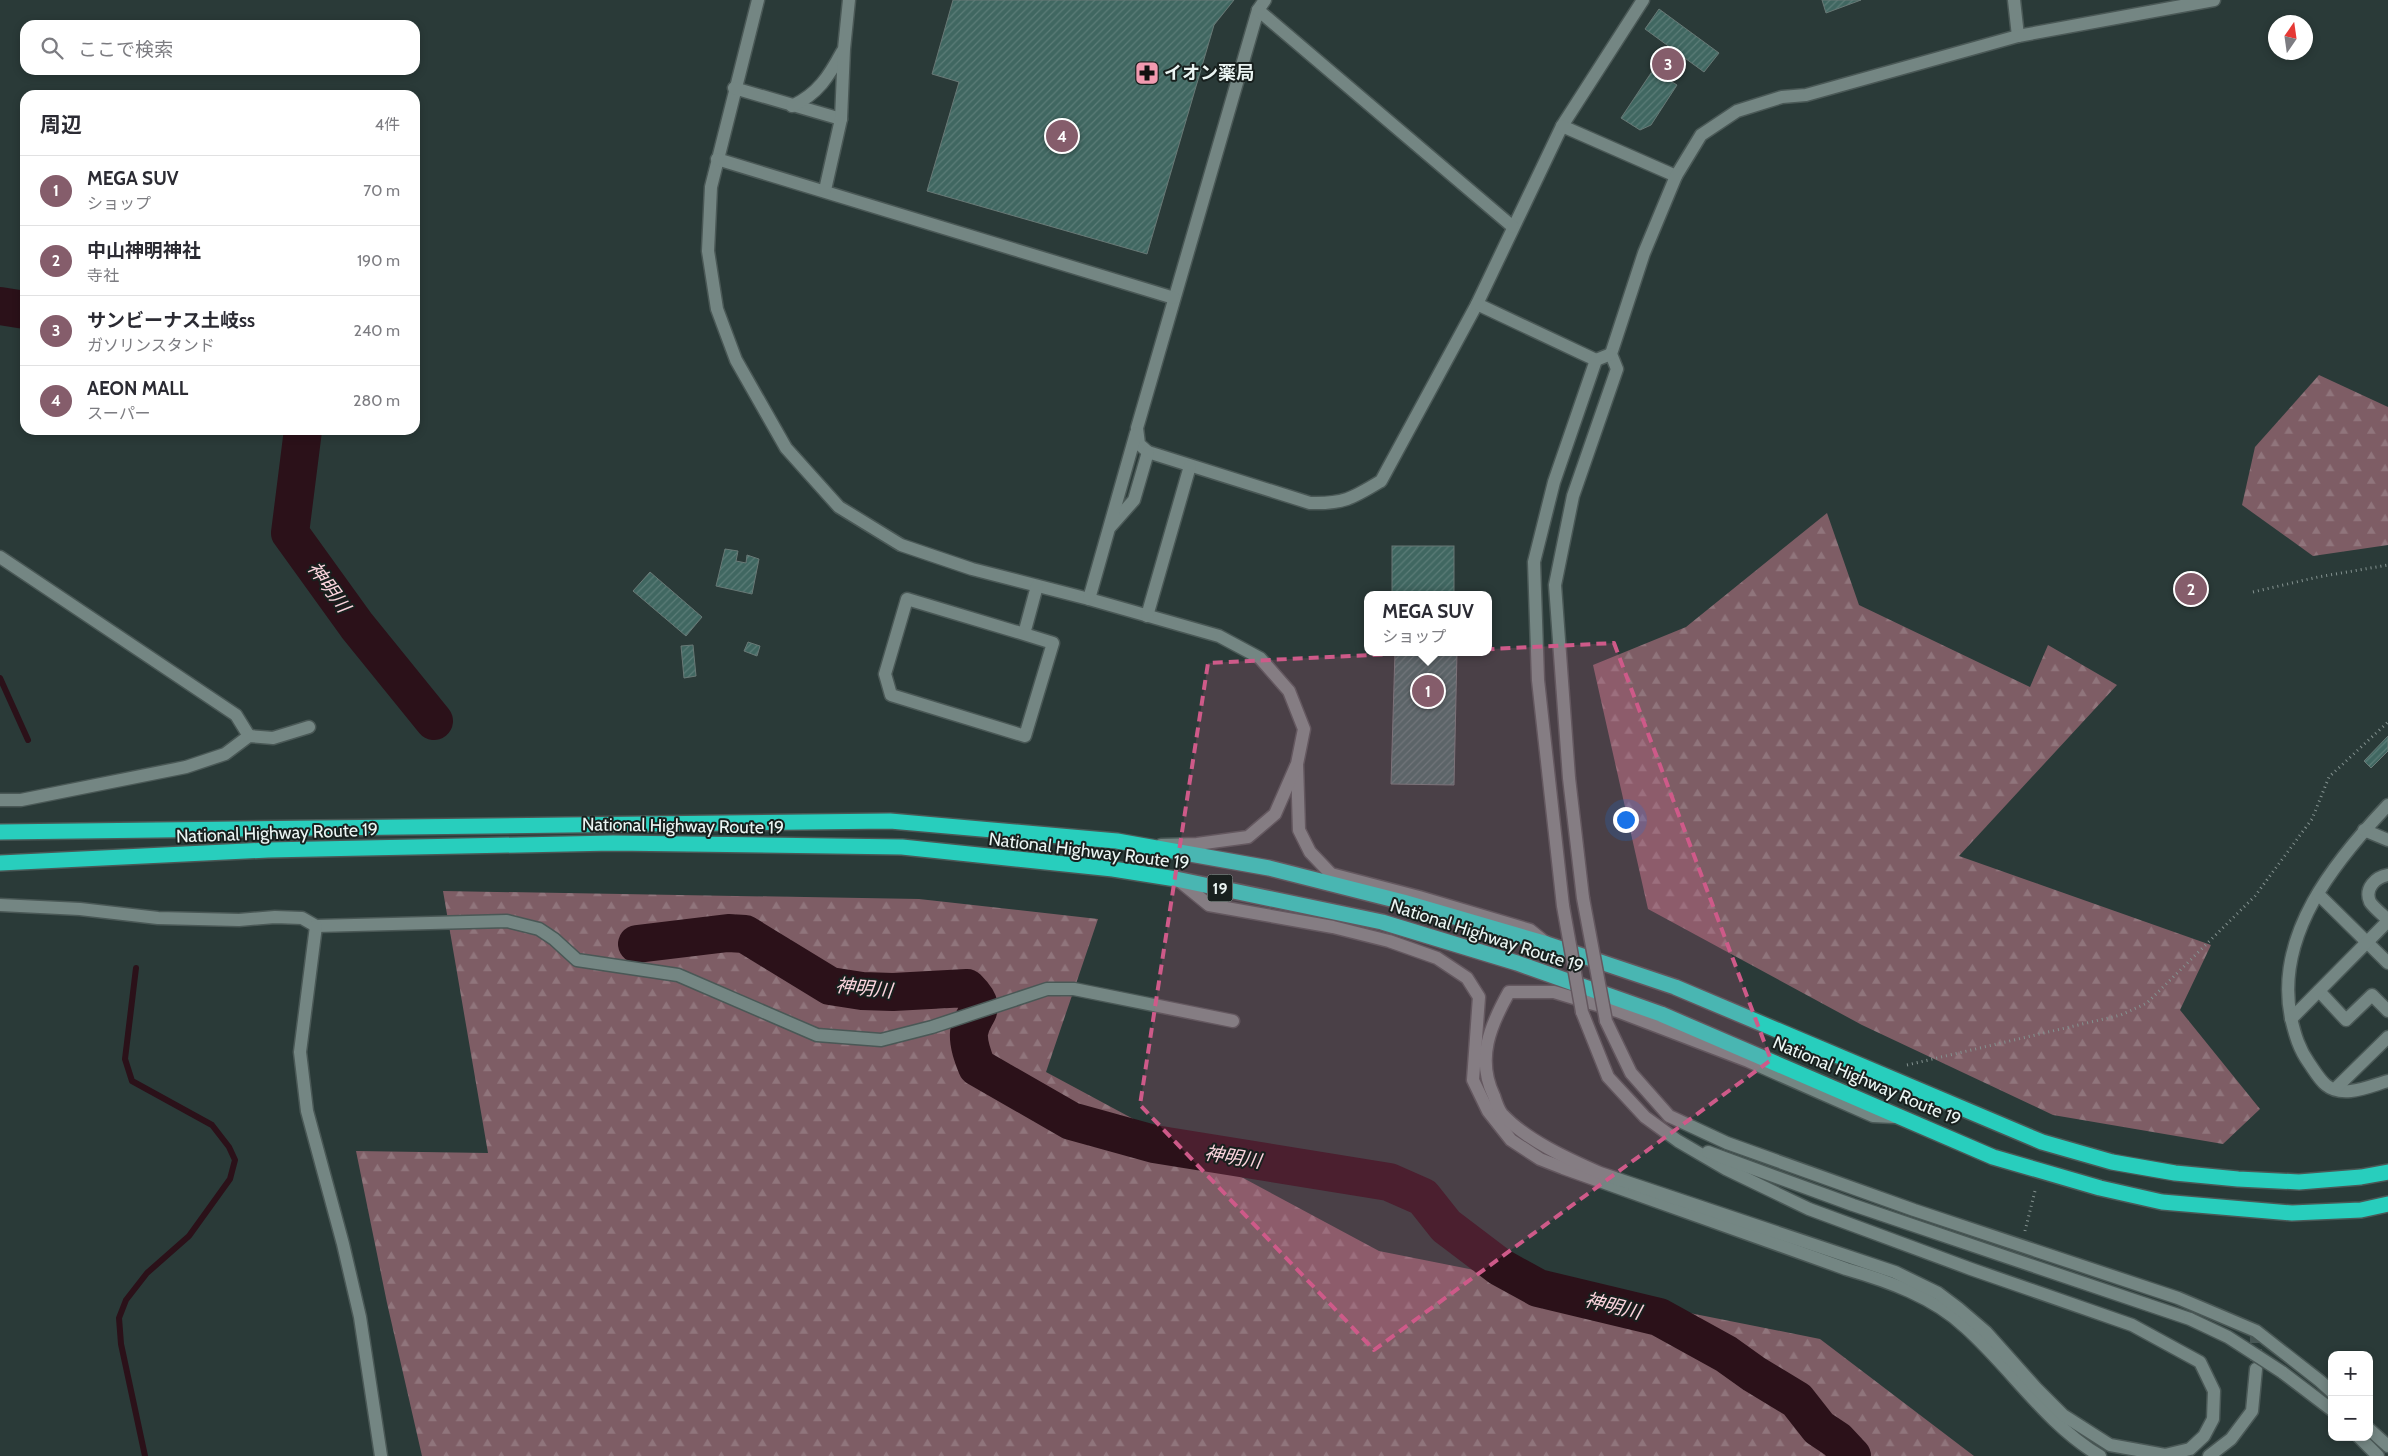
<!DOCTYPE html>
<html lang="ja">
<meta charset="utf-8">
<style>
:root{--surface:#fff;--page:#f2f2f3;--text:#2b2b33;--muted:#7c7c81;--line:#e1e1e2;--accent:#855d6b}
body{margin:0;font-family:Cabin,"Noto Sans JP",sans-serif;background:var(--page);color:var(--text)}
.controls{position:absolute;right:15px;bottom:15px;display:grid;overflow:hidden;border-radius:10px;box-shadow:0 2px 8px #0003}
.controls button{width:45px;height:45px;display:grid;place-items:center;padding:0;border:0;border-bottom:1px solid var(--line);background:var(--surface);color:var(--text);font:25px sans-serif}
.compass{position:absolute;left:2268px;top:15px;width:45px;height:45px;border-radius:50%;background:var(--surface);box-shadow:0 2px 8px #0003;rotate:13deg}
.you{position:absolute;left:1625px;top:819px;width:18px;height:18px;margin:-12px;border:4px solid #fff;border-radius:50%;background:#1a73e8;box-shadow:0 0 0 8px #1a73e833}
.badge{display:grid;place-items:center;width:32px;height:32px;border-radius:50%;background:var(--accent);color:#fff;font-size:16px;font-weight:700}
.pin{position:absolute;translate:-50% -50%;border:2px solid #fff;box-shadow:0 1px 5px #0006}
.popup{position:absolute;left:1364px;top:591px;width:128px;height:65px;box-sizing:border-box;display:grid;place-content:center;border-radius:10px;background:var(--surface);filter:drop-shadow(0 1px 4px #0005);font-size:16px;white-space:nowrap;color:var(--muted)}
.popup b{font-size:19px;color:var(--text)}
.popup::after{content:'';position:absolute;left:50%;top:100%;margin-left:-10px;border:10px solid transparent;border-top-color:var(--surface)}
.list{margin:0;padding:0;list-style:none}
h2{display:flex;justify-content:space-between;align-items:center;height:65px;margin:0;padding:0 20px;font-size:21px}
h2 small{font-size:16px;font-weight:400;color:var(--muted)}
.list li{display:grid;grid-template-columns:32px 1fr auto;gap:15px;align-items:center;box-sizing:border-box;height:70px;padding:0 20px;border-top:1px solid var(--line)}
.list b{display:block;font-size:19px;white-space:nowrap}
.list p{margin:0;font-size:16px;white-space:nowrap;color:var(--muted)}
.list em{font-size:16px;font-style:normal;color:var(--muted)}
.icon{flex:none;width:28px;height:28px;fill:none;stroke:currentColor;stroke-width:2;stroke-linecap:round;stroke-linejoin:round}
.map{position:relative;flex:none;width:2388px;height:1456px;overflow:hidden}
.search{position:absolute;background:var(--surface);box-shadow:0 2px 8px #0003;left:20px;top:20px;width:400px;height:55px;display:flex;align-items:center;gap:12px;box-sizing:border-box;padding:0 18px;border-radius:15px;color:var(--muted);font-size:19px}
.panel{position:absolute;background:var(--surface);box-shadow:0 2px 8px #0003;left:20px;top:90px;width:400px;height:345px;border-radius:15px}
.map>svg:first-child{display:block}
.forest{fill:url(#forest-firs)}
.lines{fill:none;stroke-linecap:round;stroke-linejoin:round}
.stream{stroke:#2b1119;stroke-width:6}
.river{stroke:#2b1119;stroke-width:38}
.building{fill:url(#building-hatch);stroke:#687976}
.minor-tunnel{stroke:#475654;stroke-width:12;stroke-dasharray:12 6;stroke-linecap:butt}
.minor-casing{stroke:#4a5856;stroke-width:15}
.highway-casing{stroke:#4a5856;stroke-width:18}
.path{stroke:#849290;stroke-width:3;stroke-dasharray:1 4;stroke-linecap:butt}
.minor{stroke:#748683;stroke-width:12}
.highway{stroke:#28cebd;stroke-width:15}
.minor-bridge-casing{stroke:#4a5856;stroke-width:15;stroke-linecap:butt}
.minor-bridge{stroke:#748683;stroke-width:12}
.marked{fill:#ce5a89;fill-opacity:0.2;stroke:#ce5a89;stroke-width:4;stroke-dasharray:10 6;stroke-linejoin:round}
.labels{text-anchor:middle;dominant-baseline:central;stroke-width:4;stroke-linejoin:round;paint-order:stroke}
.shield{fill:#18201e;stroke:#acb5b3;stroke-width:1}
.shield-label{font-size:16px;font-weight:bold;fill:#ebf5f3}
.poi-label{font-size:18px;font-weight:bold;fill:#ebf5f3;stroke:#18201e;text-anchor:start}
.street-label{font-size:18px;fill:#ebf5f3;stroke:#18201e}
.water-label{font-size:19px;font-style:italic;fill:#fcd5de;stroke:#18201e}
</style>
<div class="map">
<svg width="2388" height="1456" viewBox="0 0 2388 1456">
<defs>
<pattern id="forest-firs" width="22" height="20" patternUnits="userSpaceOnUse" patternTransform="scale(1.25)"><rect width="22" height="20" fill="#7e5d65"/><path d="M5 1l3.5 6h-7zM16 11l3.5 6h-7z" fill="#90757c"/></pattern>
<pattern id="building-hatch" width="6" height="6" patternUnits="userSpaceOnUse" patternTransform="scale(1.25)"><rect width="6" height="6" fill="#406761"/><path d="M-1 1l2-2M0 6l6-6M5 7l2-2" fill="none" stroke="#5c7d78"/></pattern>
</defs>
<rect width="100%" height="100%" fill="#2a3a38"/>
<g class="forest">
<path d="M2319,375L2388,407V545L2313,556L2242,505L2255,447Z"/>
<path d="M1827,513L1859,605L2030,687L2048,645L2117,685L1959,856L2211,945L2180,1010L2260,1109L2223,1144L2053,1115L1862,1025L1648,909L1593,665L1686,627Z"/>
<path d="M443,891L919,899L1098,919L1046,1072L1379,1251L1820,1339L1974,1456H422L387,1303L356,1151L488,1153Z"/>
</g>
<g class="lines">
<g class="stream">
<path d="M0,678L28,740"/>
<path d="M136,968L125,1059L132,1081L212,1125L229,1147L235,1160L230,1179L189,1236L147,1273L126,1300L119,1318L121,1344L145,1456"/>
</g>
<g class="river">
<path d="M0,306L25,310"/>
<path d="M303,430L290,533L357,626L434,721"/>
<path d="M637,944L728,933L745,934L830,986L862,991L893,992L967,988C991,1012 972,1010 969,1033C968,1044 973,1057 977,1067L1071,1121L1154,1144L1389,1182L1423,1197L1446,1226L1500,1267L1538,1288L1659,1317L1726,1354L1754,1374L1797,1400L1819,1428L1837,1440L1852,1456"/>
</g>
</g>
<g class="building">
<path d="M953,0H1234L1214,25L1147,254L927,191L959,82L932,74Z"/>
<path d="M1822,0H1861L1826,13Z"/>
<path d="M1659,9L1719,53L1704,72L1645,29Z"/>
<path d="M1653,70L1677,85L1651,125L1640,130L1621,118Z"/>
<rect x="1392" y="546" width="62" height="49"/>
<path d="M725,549L738,551L736,561L746,563L747,555L759,559L752,594L716,586Z"/>
<path d="M650,572L702,617L686,636L633,591Z"/>
<path d="M748,642L760,646L757,656L744,651Z"/>
<path d="M693,645L696,676L684,678L681,646Z"/>
<path d="M1395,652H1457L1454,785L1391,784Z"/>
<path d="M2388,736V751L2371,768L2364,761Z"/>
</g>
<g class="lines">
<path class="minor-tunnel" d="M2256,1331V1364"/>
<g class="minor-casing">
<g id="minor">
<path d="M758,0L711,187L708,251L717,309L736,360L786,448L839,507L901,545L972,569L1089,599L1219,636L1260,658L1289,691L1304,729L1297,764L1299,830L1310,852L1331,874L1419,897L1530,930L1545,942"/>
<path d="M1265,0L1258,10L1137,428L1139,444L1148,452L1310,503C1344,504 1353,498 1381,481L1477,304L1562,126L1643,0"/>
<path d="M2014,0L2018,36"/>
<path d="M1258,10L1513,227"/>
<path d="M734,88L841,119"/>
<path d="M792,106C818,94 829,76 842,52"/>
<path d="M1562,126L1676,176"/>
<path d="M717,159L1174,298"/>
<path d="M825,190L841,119L844,49L849,0"/>
<path d="M1477,304L1596,360"/>
<path d="M1111,526L1134,500L1148,452"/>
<path d="M0,557L236,715L249,736"/>
<path d="M1089,599L1136,433"/>
<path d="M1147,616L1190,466"/>
<path d="M1024,634L907,599L885,674L891,695L1025,736L1053,643L1024,634L1037,586"/>
<path d="M0,800H21L186,767L225,754L249,736L273,738L309,727"/>
<path d="M2388,805C2335,861 2274,935 2291,1018C2295,1035 2299,1049 2309,1063C2314,1070 2319,1079 2326,1085C2343,1099 2370,1086 2388,1081"/>
<path d="M2364,830L2388,840"/>
<path d="M1161,845L1197,844L1248,837L1275,814L1296,766"/>
<path d="M2388,875C2376,877 2364,888 2370,902C2374,908 2383,915 2388,920"/>
<path d="M1177,879L1209,905L1333,927L1389,941L1437,958L1467,978L1479,997L1473,1080L1488,1111L1511,1140L1540,1159L1563,1168L1846,1269C1888,1281 1933,1297 1965,1327C2012,1369 2045,1423 2100,1456"/>
<path d="M2318,894L2388,963"/>
<path d="M1583,898L1569,778L1555,585L1573,496L1617,369L1611,354L1644,253L1676,176L1701,135L1737,111L1782,97L1806,95L2018,36L2214,0"/>
<path d="M0,905L80,909L158,918L239,920L275,917L302,918L316,926L507,921L539,929L554,939L577,960L678,975L817,1035L881,1040L932,1027L1047,989H1074L1233,1021"/>
<path d="M1563,906L1538,680L1534,562L1554,482L1596,360L1611,354"/>
<path d="M316,926L300,1052L307,1111L343,1244L360,1317L381,1456"/>
<path d="M2319,991L2346,1020L2372,995L2388,1011"/>
<path d="M1582,1012L1608,1077L1645,1117L1678,1141L1726,1169L1809,1209L1971,1269L2132,1325L2200,1362L2214,1391L2213,1419L2204,1436L2190,1449L2165,1455L2110,1445L2063,1415L2036,1388L1986,1332L1958,1308L1938,1293L1895,1272L1600,1173C1568,1159 1526,1140 1502,1114C1498,1109 1496,1102 1494,1096C1476,1059 1490,1026 1509,992H1554L1617,1011L1748,1061L1873,1116L1894,1117"/>
<path d="M2291,1019L2388,921"/>
<path d="M1606,1021L1631,1073L1669,1116L1727,1143L1914,1210L2178,1298L2256,1331L2320,1381L2332,1392"/>
<path d="M2335,1089L2388,1037"/>
<path d="M1708,1152L1853,1205L2190,1319"/>
<path d="M2282,1372L2332,1410"/>
<path d="M2369,1429L2388,1446"/>
<path d="M2359,1437L2378,1456"/>
<path d="M2209,1456L2231,1439L2252,1411L2256,1369"/>
</g>
</g>
<g class="highway-casing">
<g id="highway">
<path d="M0,832L890,821L1117,841L1269,868L1403,902L1547,944L1675,987L2042,1142L2112,1162L2175,1173L2238,1179L2299,1182L2361,1177L2388,1172"/>
<path d="M0,863L268,850L613,843L902,847L1113,869L1176,879L1382,922L1517,963L1661,1014L1993,1157L2100,1188L2162,1202L2292,1213L2361,1210L2388,1204"/>
</g>
</g>
<g class="path">
<path d="M2253,592L2318,577L2388,565"/>
<path d="M1907,1065L2121,1015L2147,1003L2255,896L2312,819L2329,777L2388,722"/>
<path d="M2025,1231L2035,1191"/>
</g>
<use href="#minor" class="minor"/>
<use href="#highway" class="highway"/>
<g class="minor-bridge-casing">
<g id="minor-bridge">
<path d="M1583,898L1606,1021"/>
<path d="M1563,906L1582,1012"/>
<path d="M2190,1319L2228,1337L2282,1372"/>
</g>
</g>
<use href="#minor-bridge" class="minor-bridge"/>
</g>
<path class="marked" d="M1614,643L1771,1060L1374,1350L1140,1105L1208,663Z"/>
<defs>
<g id="pharmacy-square" transform="scale(1.25)"><rect x="-9" y="-9" width="18" height="18" rx="4" fill="#f29ab0" stroke="#18201e"/><path d="M-2-6h4v4h4v4h-4v4h-4v-4h-4v-4h4Z" fill="#111"/></g>
</defs>
<g fill-rule="evenodd">
<use href="#pharmacy-square" x="1147" y="73"/>
</g>
<g class="labels">
<rect class="shield" x="1207.5" y="874.5" width="25" height="27" rx="4"/>
<g class="shield-label">
<text x="1220" y="888">19</text>
</g>
<g class="poi-label">
<text x="1164" y="73">イオン薬局</text>
</g>
<g class="street-label">
<text transform="translate(683 826) rotate(1)">National Highway Route 19</text>
<text transform="translate(277 833) rotate(-2)">National Highway Route 19</text>
<text transform="translate(1089 851) rotate(7)">National Highway Route 19</text>
<text transform="translate(1487 936) rotate(18)">National Highway Route 19</text>
<text transform="translate(1867 1081) rotate(23)">National Highway Route 19</text>
</g>
<g class="water-label">
<text transform="translate(329 587) rotate(54)">神明川</text>
<text transform="translate(864 988) rotate(6)">神明川</text>
<text transform="translate(1233 1157) rotate(9)">神明川</text>
<text transform="translate(1613 1306) rotate(14)">神明川</text>
</g>
</g>
</svg>
<div class="controls">
<button>+</button>
<button>−</button>
</div>
<svg class="compass" viewBox="-18 -18 36 36"><path d="M0-13l5 13h-10z" fill="#e53935"/><path d="M0 13l5-13h-10z" fill="#7c7c81"/></svg>
<div class="you"></div>
<div class="pin badge" style="left:1428px;top:691px">1</div>
<div class="popup"><b>MEGA SUV</b>ショップ</div>
<div class="pin badge" style="left:2191px;top:589px">2</div>
<div class="pin badge" style="left:1668px;top:64px">3</div>
<div class="pin badge" style="left:1062px;top:136px">4</div>
<div class="search"><svg class="icon" aria-label="search" viewBox="0 0 24 24"><circle cx="10" cy="10" r="6"/><path d="M15 15l6 6"/></svg>ここで検索</div>
<section class="panel">
<h2>周辺<small>4件</small></h2>
<ul class="list">
<li><span class="badge">1</span><div><b>MEGA SUV</b><p>ショップ</p></div><em>70 m</em></li>
<li><span class="badge">2</span><div><b>中山神明神社</b><p>寺社</p></div><em>190 m</em></li>
<li><span class="badge">3</span><div><b>サンビーナス土岐ss</b><p>ガソリンスタンド</p></div><em>240 m</em></li>
<li><span class="badge">4</span><div><b>AEON MALL</b><p>スーパー</p></div><em>280 m</em></li>
</ul>
</section>
</div>
